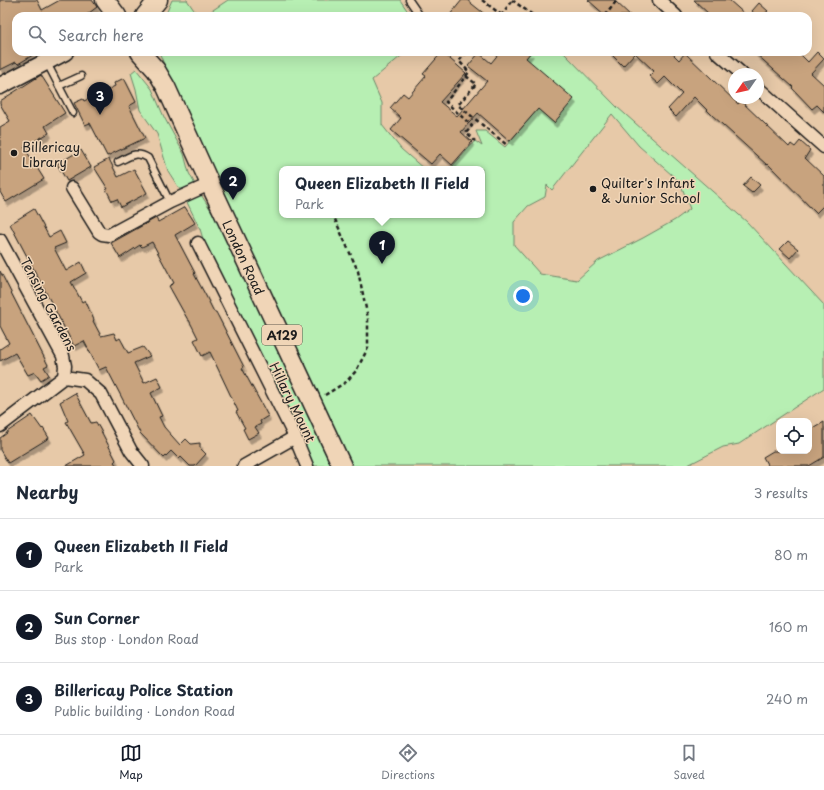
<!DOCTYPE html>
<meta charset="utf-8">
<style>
:root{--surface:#fff;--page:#f6f6f7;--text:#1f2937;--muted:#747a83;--line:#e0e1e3;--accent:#111827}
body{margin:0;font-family:"Playpen Sans",sans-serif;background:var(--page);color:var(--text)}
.controls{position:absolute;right:12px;bottom:12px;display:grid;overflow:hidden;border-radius:8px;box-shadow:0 4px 16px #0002}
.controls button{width:36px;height:36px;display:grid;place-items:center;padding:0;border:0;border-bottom:1px solid var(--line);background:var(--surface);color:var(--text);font:20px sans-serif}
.compass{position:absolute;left:728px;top:68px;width:36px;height:36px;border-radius:50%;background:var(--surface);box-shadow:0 4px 16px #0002;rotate:236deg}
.you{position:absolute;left:523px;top:296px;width:14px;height:14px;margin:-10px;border:3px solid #fff;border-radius:50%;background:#1a73e8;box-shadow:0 0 0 6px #1a73e833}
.badge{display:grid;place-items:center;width:26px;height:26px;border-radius:50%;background:var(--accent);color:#fff;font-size:13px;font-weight:700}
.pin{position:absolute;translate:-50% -33px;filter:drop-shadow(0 1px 2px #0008)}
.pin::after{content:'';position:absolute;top:21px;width:14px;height:12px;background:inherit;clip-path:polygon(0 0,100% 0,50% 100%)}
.popup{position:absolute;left:279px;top:166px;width:206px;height:52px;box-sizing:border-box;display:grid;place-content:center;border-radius:8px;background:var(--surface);filter:drop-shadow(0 1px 3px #0005);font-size:13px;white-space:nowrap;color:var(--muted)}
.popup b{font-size:15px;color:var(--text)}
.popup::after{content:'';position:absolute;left:50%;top:100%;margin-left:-8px;border:8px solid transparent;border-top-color:var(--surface)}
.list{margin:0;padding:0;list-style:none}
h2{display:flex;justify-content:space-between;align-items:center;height:52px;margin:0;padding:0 16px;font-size:17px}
h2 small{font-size:13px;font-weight:400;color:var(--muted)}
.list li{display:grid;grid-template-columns:26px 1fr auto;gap:12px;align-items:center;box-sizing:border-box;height:72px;padding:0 16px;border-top:1px solid var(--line)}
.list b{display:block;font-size:15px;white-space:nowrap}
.list p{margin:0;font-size:13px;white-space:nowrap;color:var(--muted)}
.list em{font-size:13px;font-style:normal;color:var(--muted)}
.icon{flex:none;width:22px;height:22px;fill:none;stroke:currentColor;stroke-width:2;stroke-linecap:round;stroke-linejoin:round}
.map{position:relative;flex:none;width:824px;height:466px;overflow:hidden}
.search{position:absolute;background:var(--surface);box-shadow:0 4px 16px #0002;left:12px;right:12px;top:12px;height:44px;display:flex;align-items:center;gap:10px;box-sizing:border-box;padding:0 14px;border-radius:12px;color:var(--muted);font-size:15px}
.sheet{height:268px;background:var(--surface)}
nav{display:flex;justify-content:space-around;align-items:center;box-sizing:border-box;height:56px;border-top:1px solid var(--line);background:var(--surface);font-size:11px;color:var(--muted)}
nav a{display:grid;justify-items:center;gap:2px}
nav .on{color:var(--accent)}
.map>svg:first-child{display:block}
.green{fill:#b7efb3;stroke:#6a8668;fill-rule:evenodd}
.building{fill:#c8a37e;stroke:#1c1c1c;filter:url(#shadow)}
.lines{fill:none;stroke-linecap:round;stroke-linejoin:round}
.service-casing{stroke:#1c1c1c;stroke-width:9}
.minor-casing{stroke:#1c1c1c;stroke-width:15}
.secondary-casing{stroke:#1c1c1c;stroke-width:19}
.primary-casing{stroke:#1c1c1c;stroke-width:21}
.path{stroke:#1c1c1c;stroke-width:2.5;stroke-dasharray:4 3;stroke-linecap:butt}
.service{stroke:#f0d5b7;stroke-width:6}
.minor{stroke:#f0d5b7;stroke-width:12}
.secondary{stroke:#f0d5b7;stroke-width:16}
.primary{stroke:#f0d5b7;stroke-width:18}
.poi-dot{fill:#1c1c1c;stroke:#f0d5b7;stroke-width:1.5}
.labels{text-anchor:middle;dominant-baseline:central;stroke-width:3;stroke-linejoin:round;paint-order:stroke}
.shield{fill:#f0d5b7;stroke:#5c544a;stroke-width:1}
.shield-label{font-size:12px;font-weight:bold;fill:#1c1c1c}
.poi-label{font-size:13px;fill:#1c1c1c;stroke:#f0d5b7;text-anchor:start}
.street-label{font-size:13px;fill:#1c1c1c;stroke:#f0d5b7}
</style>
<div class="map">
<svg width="824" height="466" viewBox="0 0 824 466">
<defs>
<filter id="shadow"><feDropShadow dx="2.5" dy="4.5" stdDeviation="0" flood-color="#0004"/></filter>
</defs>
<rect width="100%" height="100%" fill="#e7c9a8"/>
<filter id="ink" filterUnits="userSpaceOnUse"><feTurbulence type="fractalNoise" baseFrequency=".025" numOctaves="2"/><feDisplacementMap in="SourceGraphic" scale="8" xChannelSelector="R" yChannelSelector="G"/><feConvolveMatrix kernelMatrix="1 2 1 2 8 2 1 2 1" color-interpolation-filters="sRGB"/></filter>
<g filter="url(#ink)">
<g class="green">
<path d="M172,0H187L198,16H165Z"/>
<path d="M228,0H400L411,16H204Z"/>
<path d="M159,52H406L372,80L382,103V125L401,149L424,169H282V215H482V169H450L475,141L482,146L476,131H485L505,147L538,109L554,123L526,58L531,53L530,52H563L617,107L747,222L824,305V388L739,444L723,447L686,466H307L209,259L200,229L184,196L168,171L157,134L140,110L136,89L131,73L136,69L152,89L164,117L184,154L189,173L198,190L214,215L235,239ZM612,114L639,146L680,182L690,209L675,220L643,238L598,261L577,280L540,274L514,245V222L528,206L545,197L547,185L552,190Z"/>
</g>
<g class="building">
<path d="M0,0H37L42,10L60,0H92L97,7L85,16H16V52H38L18,64L16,62L0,70Z"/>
<path d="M462,0H467L487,16H449Z"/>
<path d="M588,0H614L631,16H606Z"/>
<path d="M694,0H729L747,16H711Z"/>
<path d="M759,3L768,11L762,16H756L752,11Z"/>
<path d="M442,52L466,73L440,102L457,116L487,81L468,66L479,53L491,63L500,52H531L526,58L574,99L554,123L538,109L510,141L478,113L461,132L472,142L452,165L440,154L431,164L391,130L401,118L390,108L403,93L408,97L426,76L423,74Z"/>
<path d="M609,52H671L679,60L685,53L738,104L741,101L789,147L791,144L795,147L800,141L810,150L805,158L824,176V205L816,213L768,164L767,165L712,115L694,97L676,117L668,109L682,94L665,77L658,84L649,76L654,71L635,53L623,66Z"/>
<path d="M754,52H798L808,62L817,52L824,59L811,73L824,85V112L817,105L812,109L792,88L793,87Z"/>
<path d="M41,75L65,113L45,126L49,133L24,147L44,179L6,202L0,192V127L10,121L0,104V101Z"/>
<path d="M124,78L136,102L129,106L145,138L107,156L90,123L85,125L74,103L83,99L84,101L115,86L114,83Z"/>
<path d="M81,150L91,167L67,181L57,164Z"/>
<path d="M109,159L118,177L134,169L147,193L121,207L117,199L112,201L106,189H108L94,167Z"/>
<path d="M751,177L760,185L752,193L743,186Z"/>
<path d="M185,207L195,223L175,235L195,273L194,274L206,296L214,312H216L244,367L242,368L268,416L260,421L261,424L255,427L259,433L248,439L243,429L245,428L236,412L238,411L210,352L202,356L194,340L198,338L189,320H188L169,286L174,283L152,242L142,247L140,245L120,258L111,243L156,218L158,222Z"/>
<path d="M34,209L49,237L60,231L66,243L54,248L66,271L81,262L86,273L71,282L82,302L85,300L94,320L93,321L101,336L114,333L117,340L120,338L128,353L143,347L150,356L134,363L144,383L157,377L162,387L151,393L162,416L159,417L164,427L180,445L186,439L191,444L200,443V448L206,454L195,466H190L181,457L179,459L171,451L164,458L140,433L106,367L99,370L84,341L74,346L10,224Z"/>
<path d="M788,241L798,249L790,258L780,249Z"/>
<path d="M0,271L48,365L44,367L49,375L41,380L35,372L28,375L15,353L0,361V349L9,343L0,326Z"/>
<path d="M75,393L91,423L96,422L101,431L116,460L114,462L117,466H66L85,455L66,422L68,421L60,402Z"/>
<path d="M32,415L42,429L43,428L49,438L8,463L0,450V438L7,433V432Z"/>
<path d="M824,422V457L809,466H768L763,457L773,451H809V431Z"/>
</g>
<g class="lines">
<g class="service-casing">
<g id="service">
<path d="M409,0L420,16"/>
<path d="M47,63L73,113"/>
<path d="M59,86L81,76"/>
<path d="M118,162C129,157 136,150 148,158L170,202"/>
</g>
</g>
<g class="minor-casing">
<g id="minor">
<path d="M659,0L676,16"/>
<path d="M717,52L742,74"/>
<path d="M758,88L824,147"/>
<path d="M72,188L99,232L102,234L109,235L170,202L210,184"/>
<path d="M0,240L63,356L65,366L64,377L85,380L101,394L131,451L143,466"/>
<path d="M198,243L295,437L307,466"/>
<path d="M0,426L64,377"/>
<path d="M244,466L295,437"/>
</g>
</g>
<g class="secondary-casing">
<path id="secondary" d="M0,86L65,52"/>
</g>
<g class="primary-casing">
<g id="primary">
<path d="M105,0L117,16"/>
<path d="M145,16L158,0"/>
<path id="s1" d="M140,52L156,70L166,87L210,184L342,466"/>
</g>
</g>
<g class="path">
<path d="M482,0L503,16"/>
<path d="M512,0L534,16"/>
<path d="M501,16L512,0"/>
<path d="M605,16L617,0"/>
<path d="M467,52L459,61L469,72L446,102L472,126L466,133L475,141"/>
<path d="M466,76L476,84L458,105L507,145"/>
<path d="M325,395L346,382L356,371L368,348V318L358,271L333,215"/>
</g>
<use href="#service" class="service"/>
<use href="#minor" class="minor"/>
<use href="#secondary" class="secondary"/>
<use href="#primary" class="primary"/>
</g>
</g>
<g class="poi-dot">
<circle cx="14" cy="153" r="4"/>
<circle cx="593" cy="189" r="4"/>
</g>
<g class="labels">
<rect class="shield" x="262" y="325" width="40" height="20" rx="3"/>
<g class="shield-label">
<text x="282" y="335">A129</text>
</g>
<g class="poi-label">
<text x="22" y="146">Billericay<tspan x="22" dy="15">Library</tspan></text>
<text x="601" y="182">Quilter's Infant<tspan x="601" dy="15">&amp; Junior School</tspan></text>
</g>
<g class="street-label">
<text stroke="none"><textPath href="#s1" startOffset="231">London Road</textPath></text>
<text transform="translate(49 304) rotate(62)">Tensing Gardens</text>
<text transform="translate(293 402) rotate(64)">Hillary Mount</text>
</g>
</g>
</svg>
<div class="controls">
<button><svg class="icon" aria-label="locate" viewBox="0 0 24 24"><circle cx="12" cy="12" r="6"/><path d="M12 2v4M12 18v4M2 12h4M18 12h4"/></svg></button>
</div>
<svg class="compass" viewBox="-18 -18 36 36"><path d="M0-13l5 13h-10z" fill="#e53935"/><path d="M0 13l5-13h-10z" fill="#747a83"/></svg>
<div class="you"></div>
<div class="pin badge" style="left:382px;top:264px">1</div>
<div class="popup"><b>Queen Elizabeth II Field</b>Park</div>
<div class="pin badge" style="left:233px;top:200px">2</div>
<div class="pin badge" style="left:100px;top:115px">3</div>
<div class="search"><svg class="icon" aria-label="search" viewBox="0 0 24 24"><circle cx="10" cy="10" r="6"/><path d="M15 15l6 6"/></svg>Search here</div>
</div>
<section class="sheet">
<h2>Nearby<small>3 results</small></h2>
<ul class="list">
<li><span class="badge">1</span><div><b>Queen Elizabeth II Field</b><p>Park</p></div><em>80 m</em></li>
<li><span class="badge">2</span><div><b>Sun Corner</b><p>Bus stop · London Road</p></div><em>160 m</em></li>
<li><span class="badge">3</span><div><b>Billericay Police Station</b><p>Public building · London Road</p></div><em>240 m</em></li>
</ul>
</section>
<nav>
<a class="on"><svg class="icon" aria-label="map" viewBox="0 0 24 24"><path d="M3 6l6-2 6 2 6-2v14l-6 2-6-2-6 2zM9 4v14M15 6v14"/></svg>Map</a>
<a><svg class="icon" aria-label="directions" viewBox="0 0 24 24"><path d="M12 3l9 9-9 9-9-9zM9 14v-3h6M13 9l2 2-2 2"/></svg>Directions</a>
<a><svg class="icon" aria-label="saved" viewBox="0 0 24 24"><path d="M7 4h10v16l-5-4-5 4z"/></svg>Saved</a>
</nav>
